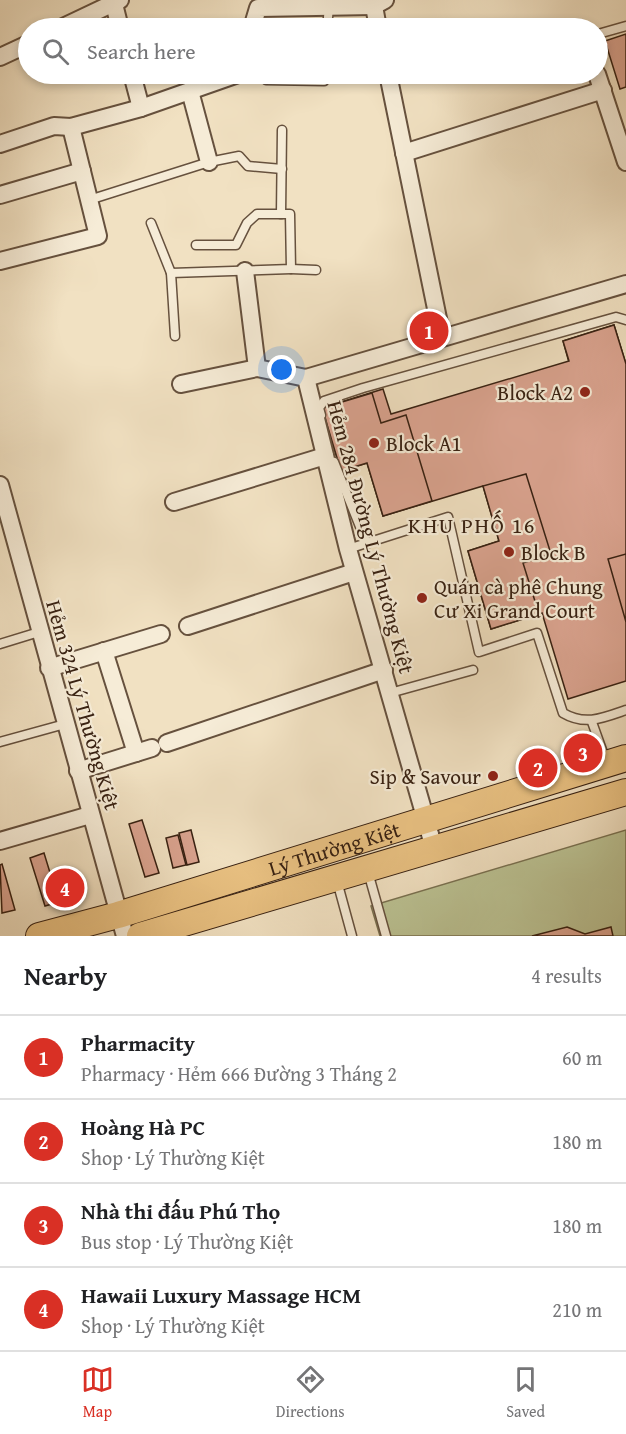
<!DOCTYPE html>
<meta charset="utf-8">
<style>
:root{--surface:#fff;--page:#f6f6f6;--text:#202124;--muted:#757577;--line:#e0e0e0;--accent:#d93025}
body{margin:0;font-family:"Gentium Book Plus",serif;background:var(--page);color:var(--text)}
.you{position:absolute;left:282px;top:370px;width:21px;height:21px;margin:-15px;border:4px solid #fff;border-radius:50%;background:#1a73e8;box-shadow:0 0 0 9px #1a73e833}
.badge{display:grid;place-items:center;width:39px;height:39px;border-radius:50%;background:var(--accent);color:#fff;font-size:20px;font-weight:700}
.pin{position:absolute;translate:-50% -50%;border:3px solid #fff;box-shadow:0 2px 6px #0006}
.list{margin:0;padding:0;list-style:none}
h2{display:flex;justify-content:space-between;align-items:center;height:78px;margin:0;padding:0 24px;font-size:26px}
h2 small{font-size:20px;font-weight:400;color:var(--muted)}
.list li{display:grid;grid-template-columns:39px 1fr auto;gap:18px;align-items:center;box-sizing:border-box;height:84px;padding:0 24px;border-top:2px solid var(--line)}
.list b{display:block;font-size:22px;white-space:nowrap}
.list p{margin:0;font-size:20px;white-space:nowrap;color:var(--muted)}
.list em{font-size:20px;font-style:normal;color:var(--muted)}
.icon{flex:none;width:33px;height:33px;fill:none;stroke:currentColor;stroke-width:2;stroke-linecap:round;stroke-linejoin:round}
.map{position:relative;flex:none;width:626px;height:936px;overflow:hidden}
.search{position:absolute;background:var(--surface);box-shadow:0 3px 9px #0003;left:18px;right:18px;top:18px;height:66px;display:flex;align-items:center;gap:15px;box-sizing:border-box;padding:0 21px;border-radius:33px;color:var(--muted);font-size:22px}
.sheet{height:414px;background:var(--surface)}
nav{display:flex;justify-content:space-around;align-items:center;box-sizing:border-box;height:84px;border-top:2px solid var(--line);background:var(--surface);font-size:16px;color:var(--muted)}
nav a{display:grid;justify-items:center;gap:3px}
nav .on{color:var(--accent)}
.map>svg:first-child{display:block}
.green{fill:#bbc293;stroke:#7a7252;stroke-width:1.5}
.building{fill:#daa38f;stroke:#382112;stroke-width:1.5}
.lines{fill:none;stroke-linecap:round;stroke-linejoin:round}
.service-casing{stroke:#66513e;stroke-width:11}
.minor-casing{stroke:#66513e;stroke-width:20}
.primary-casing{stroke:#382112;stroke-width:28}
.service{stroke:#f6ecd7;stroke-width:8}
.minor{stroke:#f6ecd7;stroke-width:16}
.primary{stroke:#e8c081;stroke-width:26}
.poi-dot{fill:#8f2418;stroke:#f6ecd7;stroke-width:2}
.labels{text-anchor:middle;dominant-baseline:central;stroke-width:4.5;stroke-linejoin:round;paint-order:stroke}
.poi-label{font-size:21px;fill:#382112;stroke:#f6ecd7;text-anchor:start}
.street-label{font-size:21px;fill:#382112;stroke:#f6ecd7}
.neighbourhood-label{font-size:22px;letter-spacing:1.5px;fill:#382112;stroke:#f6ecd7}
</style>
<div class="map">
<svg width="626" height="936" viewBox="0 0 626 936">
<rect width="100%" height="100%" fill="#f1e1c2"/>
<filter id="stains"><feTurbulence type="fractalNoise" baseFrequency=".00333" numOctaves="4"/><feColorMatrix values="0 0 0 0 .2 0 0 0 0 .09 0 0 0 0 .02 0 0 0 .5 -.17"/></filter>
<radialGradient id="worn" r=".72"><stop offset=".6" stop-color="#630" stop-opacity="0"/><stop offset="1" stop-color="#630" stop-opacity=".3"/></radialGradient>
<path class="green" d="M626,830V936H380L371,906Z"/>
<g class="building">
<path d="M626,34V87L620,89L605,41Z"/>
<path d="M614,325L626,364V389L606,395L622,450L575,464L550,380L572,373L563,341Z"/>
<path d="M614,325L626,364V681L568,699L542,613L491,629L468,551L499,541L483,486L383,516L367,463L341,471L322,408L383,389L391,414L569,361L563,341Z"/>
<path d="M372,393L381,423L406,415L432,501L383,516L367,463L341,471L322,408Z"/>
<path d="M526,474L551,554L523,563L539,614L491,629L468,551L499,541L483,486Z"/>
<path d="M626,554V622L608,559Z"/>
<path d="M142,820L159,873L145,877L129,824Z"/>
<path d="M191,830L199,862L187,865L179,833Z"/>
<path d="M178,835L186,865L173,868L166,838Z"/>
<path d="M44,853L59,902L45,906L30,858Z"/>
<path d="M2,864L15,910L2,913L0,865Z"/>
<path d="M567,927L585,934L611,927L613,936H532Z"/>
</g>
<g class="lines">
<g class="service-casing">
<g id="service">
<path d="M327,28L329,7"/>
<path d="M598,34L626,26"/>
<path d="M266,80L324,81L325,74"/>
<path d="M89,200L209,162L239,156L248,166L282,169"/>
<path d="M151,223L171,273L291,269L290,214H281L282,130"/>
<path d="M196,245H236L247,223L257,214H281"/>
<path d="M291,269L316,270"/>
<path d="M171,273L175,336"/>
<path d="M321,415L319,408L324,401L363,388L616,317L626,320"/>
<path d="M334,462L367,544"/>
<path d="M348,549L448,517L479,652L537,633L563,713C585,726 603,718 626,710"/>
<path d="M0,644L39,632"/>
<path d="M390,693L473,670"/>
<path d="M592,722L606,761"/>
<path d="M0,742L65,724"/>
<path d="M368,872L386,936"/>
<path d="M337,881L352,936"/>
</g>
</g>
<g class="minor-casing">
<g id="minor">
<path d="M114,4L120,28"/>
<path d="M374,6L378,28"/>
<path d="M61,28L120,0"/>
<path d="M252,28L258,8L374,6L385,0"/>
<path d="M0,57L28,44"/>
<path d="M132,74L141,108"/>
<path d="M388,74L442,338"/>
<path d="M597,74L626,162"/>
<path d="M190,91L209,162"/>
<path d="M0,144L54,126L71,127L141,108L238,74"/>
<path d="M404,153L603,90"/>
<path d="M0,195L82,171"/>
<path d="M0,261L98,236L71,127"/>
<path d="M245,271L257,368L306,378L348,549L434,848"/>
<path d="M306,378L626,284"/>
<path d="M181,384L257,368"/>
<path d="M0,485L125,936"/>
<path d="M174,502L325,456"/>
<path d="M188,626L354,572"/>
<path d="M104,651L136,753"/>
<path d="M49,668L161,634"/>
<path d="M167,743L384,670"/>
<path d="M78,771L152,748"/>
<path d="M0,841L90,815"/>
</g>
</g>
<g class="primary-casing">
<g id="primary">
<path id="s1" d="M39,936L118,915L626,758"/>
<path d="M140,936L626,792"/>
</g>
</g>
<use href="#service" class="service"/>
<use href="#minor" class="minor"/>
<use href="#primary" class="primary"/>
</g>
<g class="poi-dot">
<circle cx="585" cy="392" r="6"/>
<circle cx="374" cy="443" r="6"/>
<circle cx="509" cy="552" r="6"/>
<circle cx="422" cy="598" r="6"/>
<circle cx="493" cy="776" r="6"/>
</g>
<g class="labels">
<g class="poi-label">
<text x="573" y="392" text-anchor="end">Block A2</text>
<text x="386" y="443">Block A1</text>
<text x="521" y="552">Block B</text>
<text x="434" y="586">Quán cà phê Chung<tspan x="434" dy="24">Cư Xi Grand Court</tspan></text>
<text x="481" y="776" text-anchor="end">Sip &amp; Savour</text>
</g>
<g class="street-label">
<text transform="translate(371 537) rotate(75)">Hẻm 284 Đường Lý Thường Kiệt</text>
<text transform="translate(83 705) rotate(74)">Hẻm 324 Lý Thường Kiệt</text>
<text stroke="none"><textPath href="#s1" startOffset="308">Lý Thường Kiệt</textPath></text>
</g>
<g class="neighbourhood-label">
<text x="472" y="525">KHU PHỐ 16</text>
</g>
</g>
<rect width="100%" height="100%" filter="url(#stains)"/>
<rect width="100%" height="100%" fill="url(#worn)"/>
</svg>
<div class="you"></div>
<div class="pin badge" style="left:429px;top:331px">1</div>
<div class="pin badge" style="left:538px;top:768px">2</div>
<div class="pin badge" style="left:583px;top:753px">3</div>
<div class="pin badge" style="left:65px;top:888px">4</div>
<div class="search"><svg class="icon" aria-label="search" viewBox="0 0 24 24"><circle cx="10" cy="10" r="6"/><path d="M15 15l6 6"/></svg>Search here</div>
</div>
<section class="sheet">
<h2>Nearby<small>4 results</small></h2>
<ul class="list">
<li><span class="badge">1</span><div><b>Pharmacity</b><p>Pharmacy · Hẻm 666 Đường 3 Tháng 2</p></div><em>60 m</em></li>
<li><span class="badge">2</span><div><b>Hoàng Hà PC</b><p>Shop · Lý Thường Kiệt</p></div><em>180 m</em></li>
<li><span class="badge">3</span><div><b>Nhà thi đấu Phú Thọ</b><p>Bus stop · Lý Thường Kiệt</p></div><em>180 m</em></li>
<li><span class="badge">4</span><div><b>Hawaii Luxury Massage HCM</b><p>Shop · Lý Thường Kiệt</p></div><em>210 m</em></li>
</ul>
</section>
<nav>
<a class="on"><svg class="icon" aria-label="map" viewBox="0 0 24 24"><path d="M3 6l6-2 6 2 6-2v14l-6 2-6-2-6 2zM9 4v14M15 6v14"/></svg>Map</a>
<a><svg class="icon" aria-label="directions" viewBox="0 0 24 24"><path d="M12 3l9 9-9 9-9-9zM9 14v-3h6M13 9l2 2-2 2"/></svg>Directions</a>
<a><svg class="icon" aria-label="saved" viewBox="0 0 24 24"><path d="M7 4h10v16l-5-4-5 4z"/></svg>Saved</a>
</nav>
